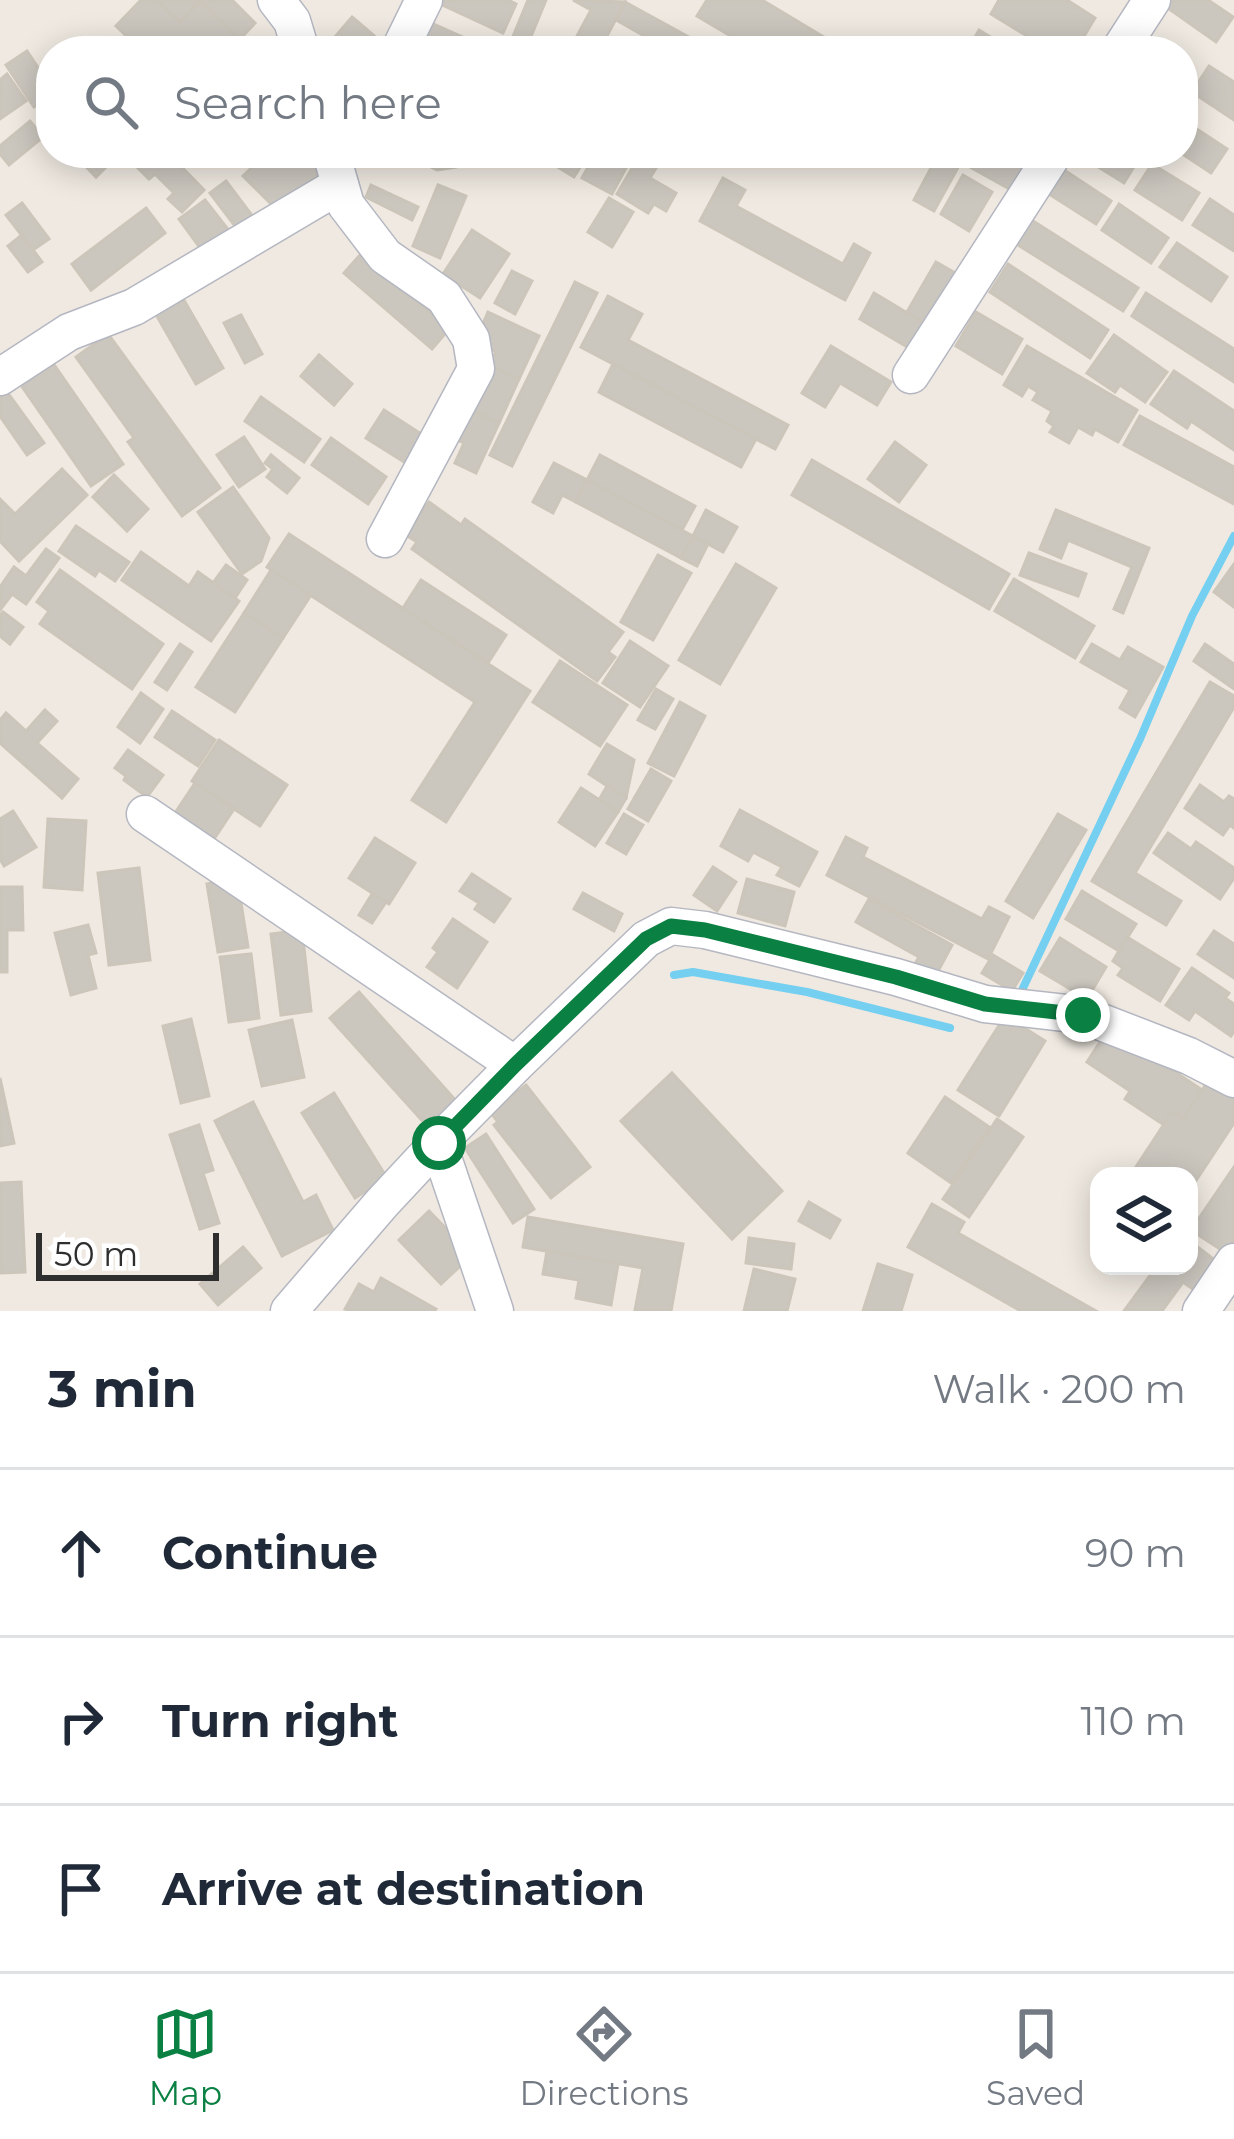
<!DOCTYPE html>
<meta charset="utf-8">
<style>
:root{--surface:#fff;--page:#f2f2f3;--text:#1f2937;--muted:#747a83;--line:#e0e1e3;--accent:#0b8043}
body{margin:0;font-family:Montserrat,sans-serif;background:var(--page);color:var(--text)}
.controls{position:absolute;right:36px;bottom:36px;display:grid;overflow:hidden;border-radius:24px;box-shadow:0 6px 30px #0003}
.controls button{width:108px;height:108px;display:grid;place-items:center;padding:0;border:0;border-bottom:3px solid var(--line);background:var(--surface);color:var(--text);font:60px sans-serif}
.scale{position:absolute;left:36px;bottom:30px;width:183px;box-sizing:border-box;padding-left:12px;border:6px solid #2e2e2e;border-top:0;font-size:33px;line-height:42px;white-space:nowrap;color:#2e2e2e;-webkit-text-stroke:9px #fff;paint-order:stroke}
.stop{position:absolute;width:36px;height:36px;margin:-27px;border:9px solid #0b8043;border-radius:50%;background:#fff}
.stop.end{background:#0b8043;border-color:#fff;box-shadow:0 3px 12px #0008}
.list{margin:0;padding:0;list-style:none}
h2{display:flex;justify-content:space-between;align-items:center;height:156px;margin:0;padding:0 48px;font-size:51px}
h2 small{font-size:39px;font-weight:400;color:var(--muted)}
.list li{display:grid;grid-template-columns:78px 1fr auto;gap:36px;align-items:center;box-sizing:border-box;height:168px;padding:0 48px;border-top:3px solid var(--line)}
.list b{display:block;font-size:45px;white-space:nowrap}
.list em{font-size:39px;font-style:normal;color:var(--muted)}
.icon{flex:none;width:66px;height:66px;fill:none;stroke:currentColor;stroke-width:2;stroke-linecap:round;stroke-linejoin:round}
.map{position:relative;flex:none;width:1234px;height:1311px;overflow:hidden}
.search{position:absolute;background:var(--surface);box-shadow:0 6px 30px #0003;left:36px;right:36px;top:36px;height:132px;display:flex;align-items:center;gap:30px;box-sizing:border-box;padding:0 42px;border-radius:48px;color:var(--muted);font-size:45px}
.sheet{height:660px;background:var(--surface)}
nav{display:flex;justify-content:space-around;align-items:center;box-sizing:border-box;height:168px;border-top:3px solid var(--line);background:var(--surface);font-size:33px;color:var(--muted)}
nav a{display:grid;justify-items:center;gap:6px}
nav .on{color:var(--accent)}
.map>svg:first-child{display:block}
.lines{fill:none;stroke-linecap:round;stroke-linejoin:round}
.stream{stroke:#75cff0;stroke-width:8}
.building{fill:#cbc7bf;stroke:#cbc5ba;stroke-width:3}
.minor-casing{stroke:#b4b7c1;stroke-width:39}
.minor{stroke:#fff;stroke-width:36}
.route{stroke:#0b8043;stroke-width:15}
</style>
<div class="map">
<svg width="1234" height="1311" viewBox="0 0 1234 1311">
<rect width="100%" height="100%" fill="#efe9e1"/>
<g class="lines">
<g class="stream">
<path d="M674,975L693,972L807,992L950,1028"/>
<path d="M1023,988L1140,739L1192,616L1234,536"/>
</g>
</g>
<g class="building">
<path d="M141,0H157L180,22L200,1L239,40L229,51H142L116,26Z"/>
<path d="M157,0H232L255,23L239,40L200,1L180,22Z"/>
<path d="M439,0H508L516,4L503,33L438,3Z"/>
<path d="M528,0H546L525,51H507Z"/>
<path d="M573,0L625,2L599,51H569L591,10Z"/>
<path d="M707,0H762L847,51H756L697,16Z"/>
<path d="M999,0H1067L1095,18L1075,51H1052L991,14Z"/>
<path d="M1165,0H1208L1233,17L1216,42L1162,4Z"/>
<path d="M625,2L696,41L690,51H671L616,20Z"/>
<path d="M352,17L392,51H349L334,38Z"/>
<path d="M427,21L494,51H414Z"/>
<path d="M979,30L1013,51H967Z"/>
<path d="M27,51L51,87V96L34,107L6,65Z"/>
<path d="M1209,66L1234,82V120L1192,92Z"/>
<path d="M7,74L26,101L0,119V80Z"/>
<path d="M1183,120L1227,149L1211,173L1181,153Z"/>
<path d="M30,121L43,137L9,165L0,154V146Z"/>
<path d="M73,153H111L115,158L96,177Z"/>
<path d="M151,153H168L204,190L182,212L168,199L174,193L155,174L149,179L137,167Z"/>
<path d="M267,153H304L321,170L279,212L243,176Z"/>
<path d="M423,153H464L457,167L437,170L419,161Z"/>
<path d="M535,153H589L574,177Z"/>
<path d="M596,153H634L612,194L582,178Z"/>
<path d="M641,153H665L650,178L676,193L666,211L654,204L648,213L617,194Z"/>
<path d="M939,153H1006L1027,165L1013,191L961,162L934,211L914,200Z"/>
<path d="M1076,153H1137L1141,155L1124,183Z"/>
<path d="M1152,164L1199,193L1182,220L1135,190Z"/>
<path d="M1061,168L1111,201L1096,224L1046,192Z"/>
<path d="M963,175L992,192L969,231L941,214Z"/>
<path d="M723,178L745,190L736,206L843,264L854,244L870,253L845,300L700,221Z"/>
<path d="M226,181L257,222L241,234L210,193Z"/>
<path d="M371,185L418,207L412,220L366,197Z"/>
<path d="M438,185L466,196L440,258L413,246Z"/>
<path d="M609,198L633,212L612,247L588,232Z"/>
<path d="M1210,199L1234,215V251L1193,225Z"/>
<path d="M205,200L230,232L203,252L179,219Z"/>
<path d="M22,203L49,239L33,250L6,215Z"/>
<path d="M1119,204L1168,238L1151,263L1102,230Z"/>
<path d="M146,208L165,233L91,290L72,264Z"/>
<path d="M1030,219L1138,288L1123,311L1015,243Z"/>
<path d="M472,230L509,254L480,298L443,274Z"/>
<path d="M22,235L42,262L28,272L8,246Z"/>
<path d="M1177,243L1227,277L1211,301L1160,267Z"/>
<path d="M360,255L450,328L432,349L344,273Z"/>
<path d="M936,262L964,278L934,329L907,312Z"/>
<path d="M1008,264L1108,330L1090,358L990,292Z"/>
<path d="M512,271L532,281L515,314L495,303Z"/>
<path d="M575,282L597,293L512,466L490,455Z"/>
<path d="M874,293L934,329L919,354L860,319Z"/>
<path d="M1146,293L1234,349V382L1132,316Z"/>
<path d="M181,295L223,368L196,384L154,311Z"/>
<path d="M608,296L642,314L628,340L788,425L775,449L581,347Z"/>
<path d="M488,312L539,336L519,379L489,365L496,352L475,342Z"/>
<path d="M976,312L1022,339L1002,374L956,346Z"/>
<path d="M241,315L262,354L245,363L224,323Z"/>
<path d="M108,334L220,488L182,516L128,442L134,438L76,357Z"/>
<path d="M1114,335L1167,372L1145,402L1120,385L1115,392L1087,373Z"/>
<path d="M831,346L891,382L877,405L840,383L825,407L802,393Z"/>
<path d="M1027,346L1137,410L1118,442L1095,429L1092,435L1078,427L1069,443L1050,432L1054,426L1047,421L1052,411L1033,400L1038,392L1028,386L1022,396L1004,385Z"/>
<path d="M319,355L352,384L334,405L301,376Z"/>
<path d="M48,356L123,464L91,486L16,378Z"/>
<path d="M482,362L519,379L499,423L462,406Z"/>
<path d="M613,364L756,439L741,467L599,392Z"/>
<path d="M1174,371L1234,411V450L1191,421L1187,428L1151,404Z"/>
<path d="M7,392L44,443L27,455L0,416V397Z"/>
<path d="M261,397L320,439L304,462L245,421Z"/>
<path d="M462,406L499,423L476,473L455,463L464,443L448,436Z"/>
<path d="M384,410L435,443L417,470L366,438Z"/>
<path d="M1140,416L1234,467V504L1124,445Z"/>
<path d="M244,437L265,469L239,487L217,455Z"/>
<path d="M331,438L386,477L368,504L312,465Z"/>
<path d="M895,442L926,465L899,502L868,479Z"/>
<path d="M271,455L299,478L287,493L267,477L273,469L265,463Z"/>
<path d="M600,455L695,506L682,530L587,480Z"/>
<path d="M812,460L1009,574L989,609L792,495Z"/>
<path d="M554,463L587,480L576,502L562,495L553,513L533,502Z"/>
<path d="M62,469L87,495L19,561L0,541V499L15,514Z"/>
<path d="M114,475L148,509L127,531L93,497Z"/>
<path d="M587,480L693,536L681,558L576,502Z"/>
<path d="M233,487L269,538L261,561L242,574L198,512Z"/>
<path d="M429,502L461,525L465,519L623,632L608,652L615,657L597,681L412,549L417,542L406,535Z"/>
<path d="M706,510L737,527L723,552L693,536Z"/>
<path d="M1056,510L1149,548L1123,613L1114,609L1132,567L1068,540L1061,558L1040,549Z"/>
<path d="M76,526L129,562L115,581L99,570L95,576L59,551Z"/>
<path d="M289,534L530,691L446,822L412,800L475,702L267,567Z"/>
<path d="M693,536L708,544L697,566L681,558Z"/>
<path d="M46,549L59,558L26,604L12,594L0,610V587L14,567L26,576Z"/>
<path d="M141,552L189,586L198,572L239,601L211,641L122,580Z"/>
<path d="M1029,553L1086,574L1078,596L1020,575Z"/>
<path d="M658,555L691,573L653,640L621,622Z"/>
<path d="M736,564L776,588L720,684L679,660Z"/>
<path d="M1234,564V607L1214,592Z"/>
<path d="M226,565L247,580L235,598L213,583Z"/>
<path d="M60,570L163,644L132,689L40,624L49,611L37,602Z"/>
<path d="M271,570L311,595L283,638L244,613Z"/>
<path d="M1014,579L1094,626L1075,658L995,611Z"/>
<path d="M421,580L506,635L488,663L403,608Z"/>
<path d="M3,612L23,627L10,644L0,636V615Z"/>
<path d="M244,613L283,638L235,712L196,687Z"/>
<path d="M630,641L668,666L640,707L603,683Z"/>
<path d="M180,644L192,652L167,690L155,682Z"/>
<path d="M1092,644L1120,660L1128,647L1163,667L1135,717L1120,708L1130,690L1081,662Z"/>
<path d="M1205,644L1234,664V689L1194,661Z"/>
<path d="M560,661L627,705L600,746L533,702Z"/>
<path d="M1210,682L1234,696V707L1135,873L1181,901L1166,925L1092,881Z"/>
<path d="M656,689L673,699L655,729L638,720Z"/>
<path d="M141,693L163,709L140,743L118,727Z"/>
<path d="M680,702L705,716L674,776L648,763Z"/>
<path d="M45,710L57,721L37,743L78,779L62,798L0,743V720L6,713L26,731Z"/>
<path d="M172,711L215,740L198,766L155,737Z"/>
<path d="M219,740L287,785L260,826L192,781Z"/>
<path d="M607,744L634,760L626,798L589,774Z"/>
<path d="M128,750L163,775L147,797L124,780L126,776L115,768Z"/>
<path d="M651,769L671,781L648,821L628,809Z"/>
<path d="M195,783L234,809L212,842L173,816Z"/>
<path d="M1200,785L1224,802L1229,796L1234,799V828L1230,825L1223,835L1185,808Z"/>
<path d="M607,786L626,798L618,812L599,800Z"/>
<path d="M581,788L618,812L595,846L559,822Z"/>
<path d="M740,810L817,852L799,886L777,875L782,867L753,852L748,861L721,846Z"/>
<path d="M13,811L36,847L4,866L0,859V819Z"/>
<path d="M624,814L643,825L626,854L607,843Z"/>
<path d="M1058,814L1086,830L1033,918L1006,901Z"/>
<path d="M48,819L86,821L82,890L44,887Z"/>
<path d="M1168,833L1191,849L1196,842L1234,868V878L1220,899L1154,853Z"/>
<path d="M846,837L867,848L863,857L982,919L989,907L1009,917L988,959L827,875Z"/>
<path d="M375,838L415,863L389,904L349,878Z"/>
<path d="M713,867L736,882L717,911L694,895Z"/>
<path d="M139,868L150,960L109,965L98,873Z"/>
<path d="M472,874L510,899L494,922L475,909L479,903L460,891Z"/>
<path d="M237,878L248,947L218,952L207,884Z"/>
<path d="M747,879L794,892L785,926L738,913Z"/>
<path d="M0,887H22L23,930H7V972H0Z"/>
<path d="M1082,891L1136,924L1119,951L1066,919Z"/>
<path d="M583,893L622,914L614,931L574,909Z"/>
<path d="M372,894L386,902L372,923L359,915Z"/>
<path d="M869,899L952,945L936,975L915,964L919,957L856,922Z"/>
<path d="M453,919L487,942L457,988L427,967L438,952L433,948Z"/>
<path d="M88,925L96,953L88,955L96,988L71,995L55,933Z"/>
<path d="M302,930L311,1011L281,1015L271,934Z"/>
<path d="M1214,931L1234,944V978L1198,954Z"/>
<path d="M1127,937L1179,969L1160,1001L1118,975L1123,968L1113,961Z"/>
<path d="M1060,938L1106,967L1087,999L1040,971Z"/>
<path d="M251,954L259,1018L229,1022L220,957Z"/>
<path d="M993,955L1023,973L1012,991L982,973Z"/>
<path d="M1192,968L1229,993L1225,998L1234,1004V1031L1231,1036L1195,1011L1189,1020L1166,1005Z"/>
<path d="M359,992L456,1101L428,1127L330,1018Z"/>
<path d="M1005,1016L1045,1041L999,1116L958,1090Z"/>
<path d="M191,1019L209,1096L181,1103L163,1026Z"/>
<path d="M292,1020L304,1077L262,1086L249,1030Z"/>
<path d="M1109,1028L1202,1090L1183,1119L1172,1112L1164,1125L1125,1099L1130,1091L1087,1062Z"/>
<path d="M672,1073L782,1191L732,1239L621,1121Z"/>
<path d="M0,1078L14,1143L0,1146Z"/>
<path d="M1210,1078L1234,1094V1123L1189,1191V1176H1130L1172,1112L1183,1119Z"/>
<path d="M526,1085L590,1167L551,1198L494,1125L498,1122L491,1113Z"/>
<path d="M334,1093L387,1178L355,1198L302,1113Z"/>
<path d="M945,1097L989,1127L951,1183L908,1153Z"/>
<path d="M253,1102L303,1202L316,1195L333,1230L282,1256L215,1121Z"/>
<path d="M997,1119L1023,1137L969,1217L943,1199Z"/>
<path d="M199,1125L213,1170L203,1173L219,1223L200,1229L170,1135Z"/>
<path d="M486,1134L534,1209L513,1223L465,1148Z"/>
<path d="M1234,1167V1241L1226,1253L1191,1230Z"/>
<path d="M21,1182L25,1272L0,1273V1183Z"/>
<path d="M809,1202L840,1220L830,1238L799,1221Z"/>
<path d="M932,1204L964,1222L958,1233L1096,1311H1021L908,1247Z"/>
<path d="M429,1211L472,1255L441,1284L399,1240Z"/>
<path d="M528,1217L683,1244L671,1311L635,1310L643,1268L523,1247Z"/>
<path d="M749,1238L794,1244L791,1269L746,1263Z"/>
<path d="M1191,1242L1216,1261L1194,1290L1183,1282L1162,1311H1124L1157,1266L1172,1268L1189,1266Z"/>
<path d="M243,1247L261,1268L218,1305L200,1284Z"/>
<path d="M547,1251L618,1264L611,1305L576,1298L579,1280L543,1274Z"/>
<path d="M878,1264L912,1275L901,1311H863Z"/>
<path d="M754,1269L795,1279L787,1311H744Z"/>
<path d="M381,1278L436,1309L435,1311H349L345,1309L359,1284L374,1292Z"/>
</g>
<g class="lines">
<g class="minor-casing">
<g id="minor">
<path d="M276,0L292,21L301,51"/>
<path d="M399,51L424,0"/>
<path d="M1119,51L1152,0"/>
<path d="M331,153L346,205L385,256L444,297L471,339L476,369L385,539"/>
<path d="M911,375L1054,153"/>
<path d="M0,377L69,332L134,307L340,185"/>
<path d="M145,814L515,1065"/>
<path d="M438,1143L495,1311"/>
<path d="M289,1311L382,1203L438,1143L515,1065L646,939L671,926L705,930L896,977L985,1004L1083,1015L1189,1056L1234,1079"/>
<path d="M1201,1311L1234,1262"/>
</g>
</g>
<use href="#minor" class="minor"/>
</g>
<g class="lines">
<path class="route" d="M439,1143L515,1065L646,939L671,926L705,930L896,977L985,1004L1083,1015"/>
</g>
</svg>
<div class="controls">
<button><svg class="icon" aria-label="layers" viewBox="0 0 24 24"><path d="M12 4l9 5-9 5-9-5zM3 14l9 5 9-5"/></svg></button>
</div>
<div class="scale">50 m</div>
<div class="stop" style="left:439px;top:1143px"></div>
<div class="stop end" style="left:1083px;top:1015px"></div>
<div class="search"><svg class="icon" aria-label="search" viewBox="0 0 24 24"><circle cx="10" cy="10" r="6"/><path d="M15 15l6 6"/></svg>Search here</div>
</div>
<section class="sheet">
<h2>3 min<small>Walk · 200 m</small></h2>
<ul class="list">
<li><svg class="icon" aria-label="ahead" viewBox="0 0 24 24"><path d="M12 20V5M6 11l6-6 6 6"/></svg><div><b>Continue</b></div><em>90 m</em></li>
<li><svg class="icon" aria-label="right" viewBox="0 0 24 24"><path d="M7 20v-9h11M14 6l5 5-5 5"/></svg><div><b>Turn right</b></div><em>110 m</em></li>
<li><svg class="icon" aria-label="arrive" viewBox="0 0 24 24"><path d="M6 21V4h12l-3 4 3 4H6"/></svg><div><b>Arrive at destination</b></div></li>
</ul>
</section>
<nav>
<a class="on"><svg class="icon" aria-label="map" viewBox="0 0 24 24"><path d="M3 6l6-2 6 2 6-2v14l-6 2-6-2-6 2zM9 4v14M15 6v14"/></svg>Map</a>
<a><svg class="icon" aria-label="directions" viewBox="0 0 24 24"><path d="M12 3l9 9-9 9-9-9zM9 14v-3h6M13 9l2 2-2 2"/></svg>Directions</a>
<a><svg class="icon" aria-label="saved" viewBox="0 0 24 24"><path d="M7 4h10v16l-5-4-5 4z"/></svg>Saved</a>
</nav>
